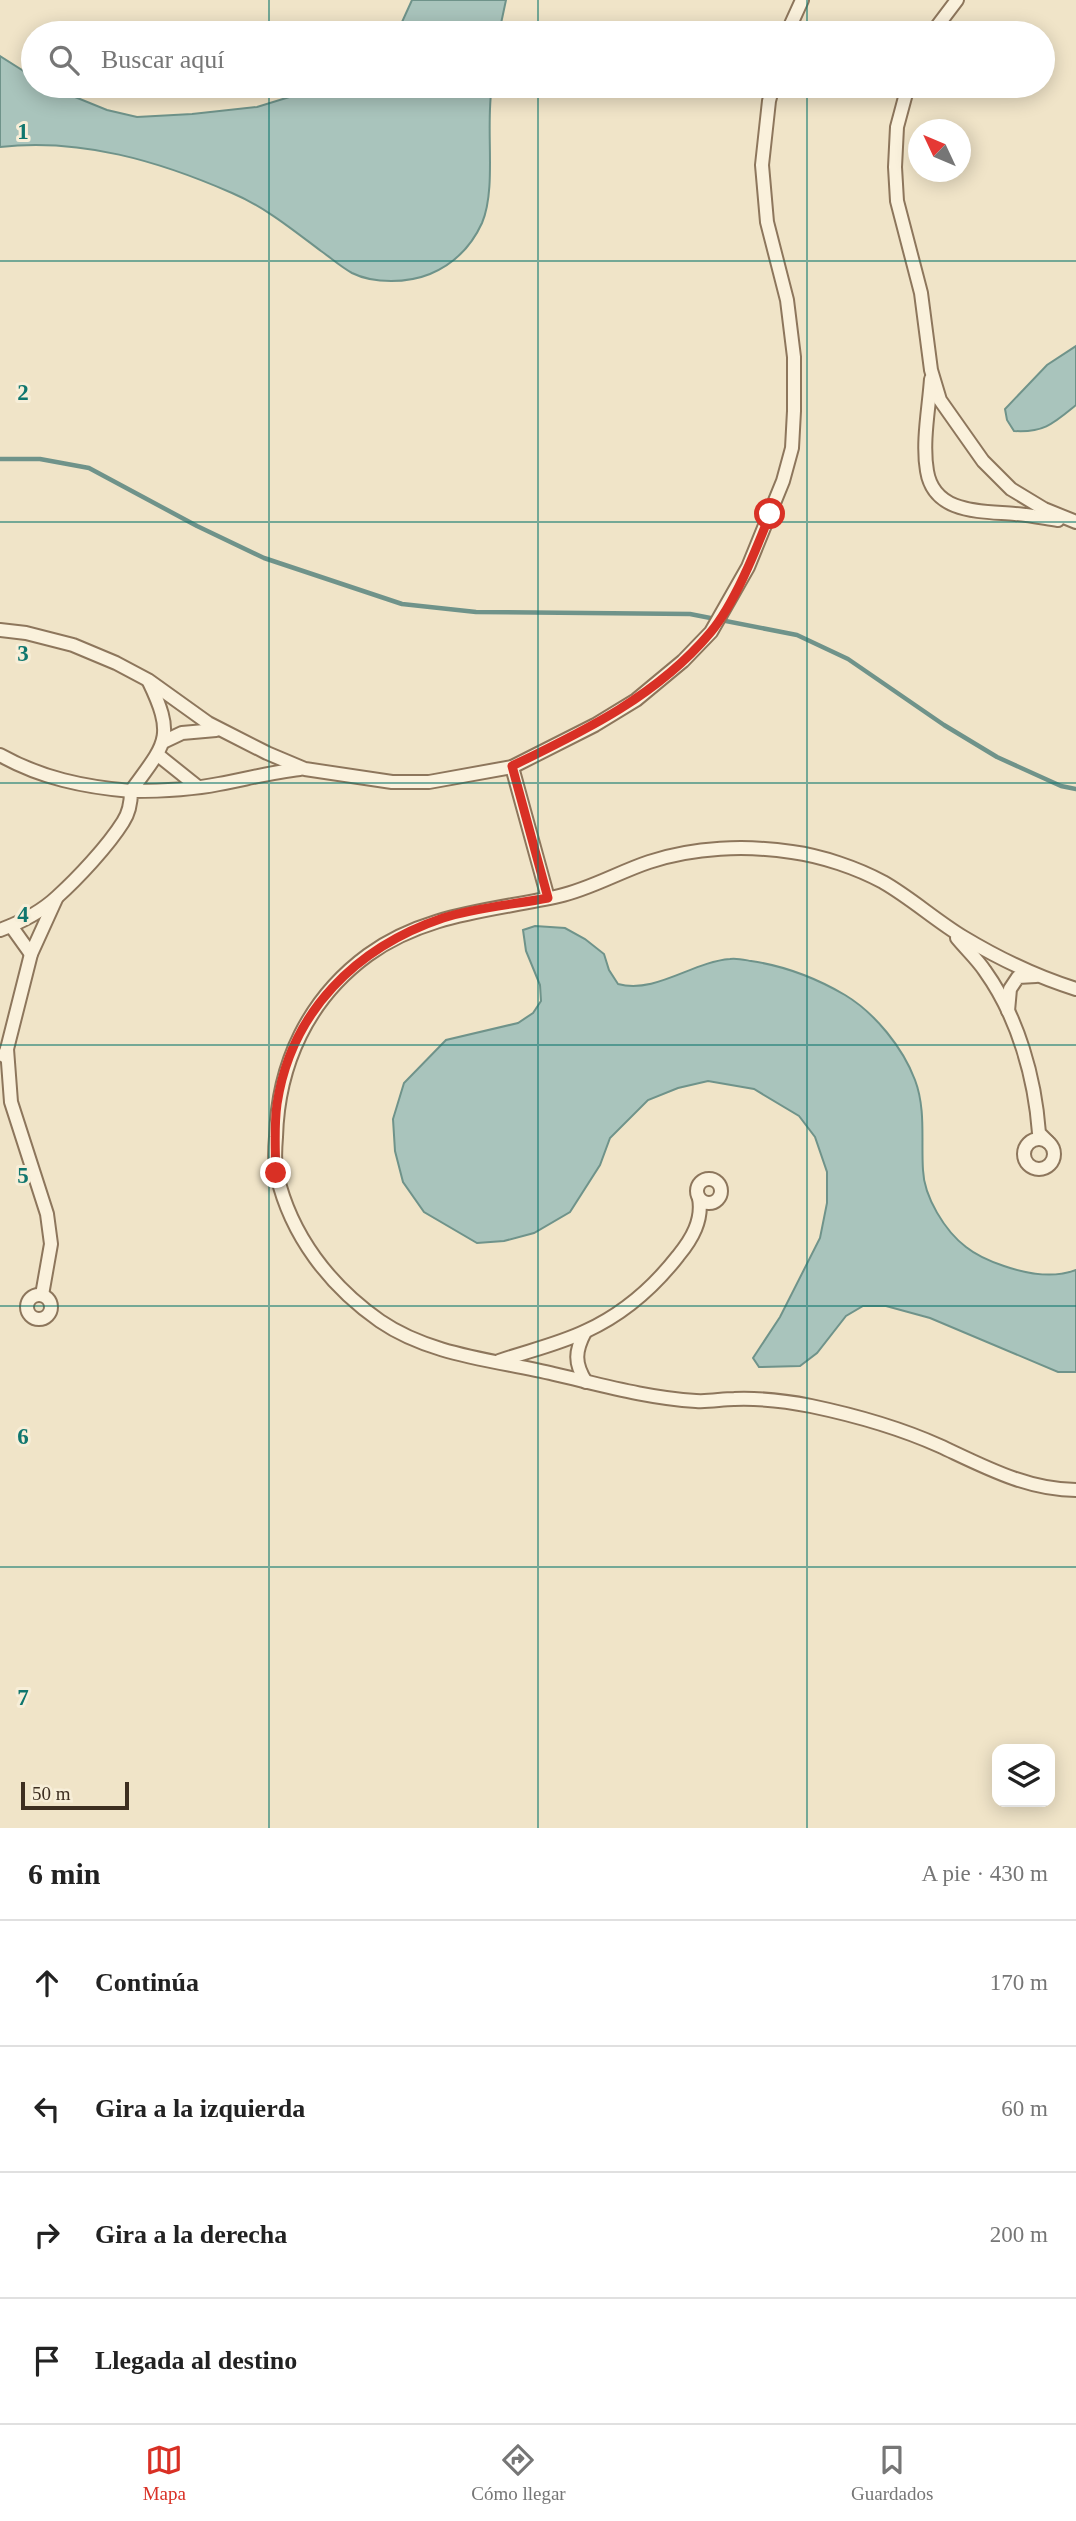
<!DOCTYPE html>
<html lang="es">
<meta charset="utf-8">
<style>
:root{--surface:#fff;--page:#f2f2f2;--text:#222;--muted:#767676;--line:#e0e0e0;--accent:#d93025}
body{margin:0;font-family:"Times New Roman",serif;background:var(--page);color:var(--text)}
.controls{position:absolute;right:21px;bottom:21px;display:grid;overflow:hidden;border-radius:14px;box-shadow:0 4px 18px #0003}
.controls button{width:63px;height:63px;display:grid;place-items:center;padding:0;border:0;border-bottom:2px solid var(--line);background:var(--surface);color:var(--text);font:35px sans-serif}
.compass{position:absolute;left:908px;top:119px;width:63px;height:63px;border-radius:50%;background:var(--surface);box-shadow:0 4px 18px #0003;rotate:314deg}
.scale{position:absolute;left:21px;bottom:18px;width:108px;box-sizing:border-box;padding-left:7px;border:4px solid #3d2e20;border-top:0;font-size:19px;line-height:24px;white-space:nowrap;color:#3d2e20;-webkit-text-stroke:5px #f7eed8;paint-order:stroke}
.stop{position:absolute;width:21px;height:21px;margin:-16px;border:5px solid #d93025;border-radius:50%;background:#fff}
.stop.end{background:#d93025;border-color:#fff;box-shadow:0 2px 7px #0008}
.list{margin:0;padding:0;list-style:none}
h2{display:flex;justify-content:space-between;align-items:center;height:91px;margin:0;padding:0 28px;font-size:30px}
h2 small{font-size:23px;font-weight:400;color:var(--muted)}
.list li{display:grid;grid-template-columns:46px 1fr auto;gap:21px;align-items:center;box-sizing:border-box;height:126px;padding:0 28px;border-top:2px solid var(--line)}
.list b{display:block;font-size:26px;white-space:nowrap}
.list em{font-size:23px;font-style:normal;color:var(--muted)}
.icon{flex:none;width:38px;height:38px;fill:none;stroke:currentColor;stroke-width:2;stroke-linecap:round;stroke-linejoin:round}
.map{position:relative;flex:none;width:1076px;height:1828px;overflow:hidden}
.search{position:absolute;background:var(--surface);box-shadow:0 4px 18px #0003;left:21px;right:21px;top:21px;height:77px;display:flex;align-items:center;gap:18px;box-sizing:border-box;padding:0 24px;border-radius:38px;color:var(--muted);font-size:26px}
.sheet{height:595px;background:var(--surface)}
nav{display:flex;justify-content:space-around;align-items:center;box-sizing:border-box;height:98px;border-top:2px solid var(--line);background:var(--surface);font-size:19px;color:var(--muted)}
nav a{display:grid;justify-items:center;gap:4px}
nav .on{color:var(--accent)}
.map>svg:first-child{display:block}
.water{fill:#a9c4bc;stroke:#6f938a;stroke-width:2}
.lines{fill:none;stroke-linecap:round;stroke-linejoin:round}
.stream{stroke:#6f938a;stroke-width:4.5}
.minor-casing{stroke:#8d765c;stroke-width:16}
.minor{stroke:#faf1dc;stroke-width:12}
.route{stroke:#d93025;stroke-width:9}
.grid{fill:none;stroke:#0f766e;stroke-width:2;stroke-opacity:0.55}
.grid-label{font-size:23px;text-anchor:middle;font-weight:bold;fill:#0f766e;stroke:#f7eed8;stroke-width:6;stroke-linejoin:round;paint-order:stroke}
</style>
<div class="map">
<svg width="1076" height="1828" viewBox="0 0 1076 1828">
<rect width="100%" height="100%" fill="#f0e4c8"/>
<g class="water">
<path d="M412,0H506L499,33H397Z"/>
<path d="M0,56L33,77V86H48L107,110L137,117L192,114L257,107L325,86H492C485,126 497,188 482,223C471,247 454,264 430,274C408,283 374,284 352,273C341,267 331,258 321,251C293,230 265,207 232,193C159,161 81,138 0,147Z"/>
<path d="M1076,346V405C1054,423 1044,433 1014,431L1007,420L1005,409L1047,365Z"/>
<path d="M535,926L565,928L585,939L604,954L609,970L618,984C656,994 692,962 730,959C737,958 745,960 751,961C785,966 816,978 845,995C875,1013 903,1048 915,1080C926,1109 921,1141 923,1170C924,1197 945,1231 966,1247C976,1255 992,1262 1004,1266C1027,1274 1052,1279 1076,1270V1372H1058L930,1318L886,1306H863L846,1316L817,1353L800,1366L759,1367L753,1358L780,1317L820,1238L827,1203V1172L815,1137L799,1116L754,1089L708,1081L678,1088L648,1100L610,1138L600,1165L570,1212L534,1233L504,1241L477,1243L424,1212L403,1182L395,1151L393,1119L404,1083L446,1040L518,1023L533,1013L541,1001L540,985L526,951L523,930Z"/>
</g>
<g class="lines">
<path class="stream" d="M0,459H40L89,468L197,526L264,558L402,604L476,612L690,614L797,635L848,659L944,725L997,757L1061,786L1076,789"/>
<g class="minor-casing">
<g id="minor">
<path d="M787,33L802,0"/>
<path d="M932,33L957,0"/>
<path d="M908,86L897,127L895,167L897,201L921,293L931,370L940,400L983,461L1011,489L1044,509L1076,522"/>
<path d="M931,379C929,408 922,442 927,471C934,514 981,511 1015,514C1030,515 1044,518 1058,520"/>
<path d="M0,630L26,633L73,645L116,663L148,680L208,723L267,753L305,769L392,782H429L512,767L595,725L636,700L683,661L711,632L748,567L783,481L792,448L794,411V357L787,300L767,222L762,165L769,101L773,86"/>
<path d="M163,742L182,733L216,730"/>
<path d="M0,755C41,778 84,787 131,791C165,744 176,738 149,682"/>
<path d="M158,755L198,787"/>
<path d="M512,767L548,898"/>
<path d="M11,926L31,954"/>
<path d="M0,930C19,923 42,911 57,897C78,878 108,846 123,822C129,813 131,802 131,791C160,791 190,790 219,784C246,779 272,772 300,769"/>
<path d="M957,938C966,949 977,959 985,971C1018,1017 1035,1078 1039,1133L1048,1142"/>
<path d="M1076,989C1037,977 998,958 963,937C935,920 911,898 883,882C857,868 822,856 792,852C746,845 694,847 649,862C619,872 590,889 559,896C492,911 426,913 368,955C308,999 278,1064 276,1137C275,1149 274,1163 277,1175C291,1236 330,1286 380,1321C431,1356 496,1360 554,1374C602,1385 647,1398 696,1401C709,1402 722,1399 734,1399C760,1398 786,1401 811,1406C854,1415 900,1428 940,1446C983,1466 1027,1490 1076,1490"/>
<path d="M1008,1011L1010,989L1018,977L1036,976"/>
<path d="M7,1049L11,1102L47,1214L51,1244L42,1295"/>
<path d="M4,1056L7,1049L31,954L56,899"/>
<circle cx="1039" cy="1154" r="15"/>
<circle cx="709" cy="1191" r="12"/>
<circle cx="39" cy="1307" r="12"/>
<path d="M585,1332C575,1351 574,1363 586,1382"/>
<path d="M499,1361C528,1351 559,1344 586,1331C623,1314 653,1288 678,1256C692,1239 703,1220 699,1198"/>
</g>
</g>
<use href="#minor" class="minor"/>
</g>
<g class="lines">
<path class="route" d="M276,1173C275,1150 274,1126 277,1104C291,1011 357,947 443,918C473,908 517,904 548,898L512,766C584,731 657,696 710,633C734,605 756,550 770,514"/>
</g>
<path class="grid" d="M269,0V33M538,0V33M807,0V33M269,86V1828M538,86V1828M807,86V1828M0,261H1076M0,522H1076M0,783H1076M0,1045H1076M0,1306H1076M0,1567H1076"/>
<g class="grid-label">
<text x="23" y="139">1</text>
<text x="23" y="400">2</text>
<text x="23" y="661">3</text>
<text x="23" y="922">4</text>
<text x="23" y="1183">5</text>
<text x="23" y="1444">6</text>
<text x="23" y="1705">7</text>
</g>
</svg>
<div class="controls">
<button><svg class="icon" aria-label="layers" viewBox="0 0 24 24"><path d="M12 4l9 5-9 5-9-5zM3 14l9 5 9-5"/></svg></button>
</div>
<svg class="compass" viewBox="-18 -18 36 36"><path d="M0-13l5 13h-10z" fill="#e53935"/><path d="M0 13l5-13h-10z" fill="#767676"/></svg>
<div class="scale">50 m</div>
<div class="stop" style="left:770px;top:514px"></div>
<div class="stop end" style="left:276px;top:1173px"></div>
<div class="search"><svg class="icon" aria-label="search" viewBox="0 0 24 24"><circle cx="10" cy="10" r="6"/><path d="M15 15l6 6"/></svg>Buscar aquí</div>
</div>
<section class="sheet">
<h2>6 min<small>A pie · 430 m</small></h2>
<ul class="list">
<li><svg class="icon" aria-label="ahead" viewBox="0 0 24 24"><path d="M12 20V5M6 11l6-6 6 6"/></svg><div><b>Continúa</b></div><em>170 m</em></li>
<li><svg class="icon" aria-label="left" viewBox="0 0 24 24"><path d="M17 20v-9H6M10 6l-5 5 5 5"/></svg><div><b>Gira a la izquierda</b></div><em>60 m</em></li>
<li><svg class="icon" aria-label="right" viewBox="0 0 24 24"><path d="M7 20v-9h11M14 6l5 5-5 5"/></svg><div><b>Gira a la derecha</b></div><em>200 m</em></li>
<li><svg class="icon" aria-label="arrive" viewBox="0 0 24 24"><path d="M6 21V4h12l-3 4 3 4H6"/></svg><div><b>Llegada al destino</b></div></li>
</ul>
</section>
<nav>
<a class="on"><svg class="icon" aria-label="map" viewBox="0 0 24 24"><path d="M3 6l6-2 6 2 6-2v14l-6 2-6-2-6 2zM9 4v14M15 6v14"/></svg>Mapa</a>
<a><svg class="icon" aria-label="directions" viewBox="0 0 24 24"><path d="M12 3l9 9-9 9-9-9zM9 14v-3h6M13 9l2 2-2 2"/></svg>Cómo llegar</a>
<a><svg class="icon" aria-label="saved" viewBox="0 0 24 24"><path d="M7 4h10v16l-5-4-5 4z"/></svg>Guardados</a>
</nav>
